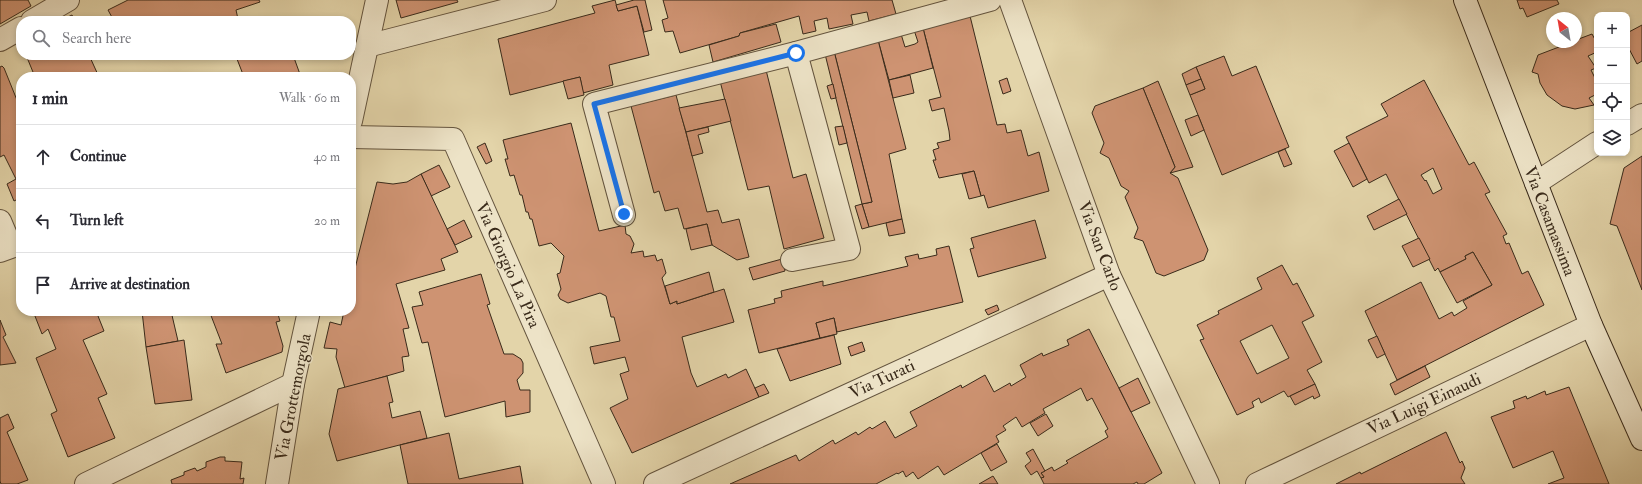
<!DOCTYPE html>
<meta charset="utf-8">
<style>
:root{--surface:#fff;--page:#f7f7f7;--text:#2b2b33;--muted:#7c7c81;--line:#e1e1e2}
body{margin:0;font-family:"IM FELL Double Pica",serif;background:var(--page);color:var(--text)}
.controls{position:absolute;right:12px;top:12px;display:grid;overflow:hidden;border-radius:8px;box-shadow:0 2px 6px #0003}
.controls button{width:36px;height:36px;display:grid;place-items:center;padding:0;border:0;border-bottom:1px solid var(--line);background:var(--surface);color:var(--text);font:20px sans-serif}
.compass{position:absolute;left:1546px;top:12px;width:36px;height:36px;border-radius:50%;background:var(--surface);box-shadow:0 2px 6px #0003;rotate:329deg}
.stop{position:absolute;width:12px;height:12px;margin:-9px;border:3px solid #1a73e8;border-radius:50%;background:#fff}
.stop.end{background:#1a73e8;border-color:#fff;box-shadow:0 1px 4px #0008}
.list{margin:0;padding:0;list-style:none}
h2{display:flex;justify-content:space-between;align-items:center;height:52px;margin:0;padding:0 16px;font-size:17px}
h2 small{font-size:13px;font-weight:400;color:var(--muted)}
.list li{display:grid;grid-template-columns:26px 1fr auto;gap:12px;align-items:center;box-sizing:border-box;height:64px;padding:0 16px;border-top:1px solid var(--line)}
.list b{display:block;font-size:15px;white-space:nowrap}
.list em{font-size:13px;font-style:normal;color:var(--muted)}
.icon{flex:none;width:22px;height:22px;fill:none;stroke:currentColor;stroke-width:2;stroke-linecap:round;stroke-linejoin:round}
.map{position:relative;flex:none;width:1642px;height:484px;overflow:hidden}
.search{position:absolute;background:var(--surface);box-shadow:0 2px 6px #0003;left:16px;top:16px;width:340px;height:44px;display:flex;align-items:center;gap:10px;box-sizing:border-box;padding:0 14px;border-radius:16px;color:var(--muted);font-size:15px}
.panel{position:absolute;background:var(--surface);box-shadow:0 2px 6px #0003;left:16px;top:72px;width:340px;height:244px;border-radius:16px}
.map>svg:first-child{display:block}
.building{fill:#ce9372;stroke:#392a1a;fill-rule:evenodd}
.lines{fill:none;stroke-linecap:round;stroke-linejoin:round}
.minor-casing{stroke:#64543e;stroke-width:24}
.secondary-casing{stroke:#392a1a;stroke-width:24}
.minor{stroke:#ede3c7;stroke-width:22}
.secondary{stroke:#ede3c7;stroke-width:22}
.route{stroke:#1a73e8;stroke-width:5}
.labels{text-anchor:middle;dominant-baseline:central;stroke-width:3;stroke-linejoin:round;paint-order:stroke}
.street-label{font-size:17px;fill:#392a1a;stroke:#ede3c7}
</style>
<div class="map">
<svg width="1642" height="484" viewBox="0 0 1642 484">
<rect width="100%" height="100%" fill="#e3d4a9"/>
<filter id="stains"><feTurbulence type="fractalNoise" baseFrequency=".005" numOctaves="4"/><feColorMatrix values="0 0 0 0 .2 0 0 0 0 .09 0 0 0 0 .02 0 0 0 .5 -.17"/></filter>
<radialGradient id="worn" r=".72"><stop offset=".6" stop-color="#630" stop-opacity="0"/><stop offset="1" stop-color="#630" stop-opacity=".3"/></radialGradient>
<g class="building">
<path d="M0,0H28L31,6L0,24Z"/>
<path d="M128,0H259L260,2L236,10L238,19L234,21H114L108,10Z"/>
<path d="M396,0H457L458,2L401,18Z"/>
<path d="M615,0L618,11L637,6L649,55L609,65L613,85L583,93L580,77L510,95L498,39L595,13L592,6Z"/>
<path d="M634,0H645L652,30L644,32L637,6L618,11L616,5Z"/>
<path d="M663,0H892L896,14L869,21L867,12L851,15L853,24L829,29L827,18L814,21L816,31L803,34L799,16L740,33L739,36L680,53L673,31L665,32L662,20L668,18Z"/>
<path d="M1517,0H1557L1559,4L1527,17L1523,8L1520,9Z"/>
<path d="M72,15L75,21H59Z"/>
<path d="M970,16L997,125L1005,124L1007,133L1021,130L1028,156L1039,152L1049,191L988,208L984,195L981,196L974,171L939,178L933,160H936L933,150L939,148L937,143L950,140L949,131L944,108L932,111L929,100L941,97L923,28Z"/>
<path d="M776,24L781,42L713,62L709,45L739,36L740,33Z"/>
<path d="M1642,25V61L1637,64L1627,45V33Z"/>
<path d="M923,28L933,68L889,80L878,40L901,34L905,47L915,44L918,42L914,30Z"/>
<path d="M1592,34L1597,43V52L1588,56L1596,68L1591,70L1597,82V94L1589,98L1594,105L1575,109L1562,106L1547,95L1540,83L1538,74L1532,72L1538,55L1572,42H1576V40Z"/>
<path d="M878,40L906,149L889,154L902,219L869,227L862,204L872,202L834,51Z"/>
<path d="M834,51L872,202L862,204L825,54Z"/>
<path d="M26,55H89L99,77H35Z"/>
<path d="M246,55H293L301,77H244L237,59Z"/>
<path d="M1224,56L1232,76L1256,66L1289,147L1222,175L1190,95L1205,89L1196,67Z"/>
<path d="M2,66L4,68L21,110V200L20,198L14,201L7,184L16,179L4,155L0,157V67Z"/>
<path d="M1196,67L1201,79L1186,85L1182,74Z"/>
<path d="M766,70L793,178L806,174L824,238L784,249L769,186L748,190L720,81Z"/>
<path d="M910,75L914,93L893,98L889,80Z"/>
<path d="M580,77L584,95L568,99L563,81Z"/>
<path d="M1007,78L1011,91L1003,94L999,81Z"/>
<path d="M1201,79L1205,89L1190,95L1186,85Z"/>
<path d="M1424,80L1469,165L1474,162L1490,192L1485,194L1507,234L1503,236L1506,244L1509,243L1522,274L1528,271L1544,305L1397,380L1365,311L1421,282L1439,319L1452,312L1454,316L1467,308L1463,301L1492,285L1473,252L1465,256L1466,259L1440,272L1438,268L1435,271L1386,174L1369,183L1346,137L1388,116L1381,104ZM1433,168L1442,189L1433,194L1426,180L1425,181L1421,175Z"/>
<path d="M1158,81L1193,167L1170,173L1175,167L1143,88Z"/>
<path d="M833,84L836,98L831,99L827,86Z"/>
<path d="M1143,88L1175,167L1170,173L1178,178L1208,250L1204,260L1164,276L1156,273L1143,241L1134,238L1138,228L1125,197L1129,191L1121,186L1109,158L1100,153L1104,143L1092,113L1095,106Z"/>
<path d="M676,95L707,212L718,210L722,223L739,219L749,257L737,260L712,245L707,224L684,229L678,208L665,211L659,191L654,193L631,106Z"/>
<path d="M725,99L731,121L686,132L679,108Z"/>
<path d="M1198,115L1204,130L1191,136L1185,120Z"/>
<path d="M571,123L599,231L625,225L626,234L630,236L634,244L631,253L643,251L644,257L655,255L657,261L662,259L666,273L662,278L670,304L677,301V304L724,289L734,322L682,337L691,373L697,387L726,374L728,378L746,369L759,397L632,453L610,408L628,399L620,374L629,371L625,357L594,364L590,347L620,341L614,317H611L606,296L600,293L568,303L560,299L558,295L561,289L557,274L560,273L564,256L551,243L539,246L532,219H530L528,212H526L522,195H520L514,175L510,176L505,159H508L503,140Z"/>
<path d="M843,126L847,143L839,145L835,127Z"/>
<path d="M708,127L709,132L698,135L703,153L692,156L686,132Z"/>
<path d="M485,143L492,161L486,164L477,147Z"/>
<path d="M1349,143L1367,179L1353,187L1334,151Z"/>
<path d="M1285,149L1292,164L1284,167L1278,152Z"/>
<path d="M1642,156V290L1617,226L1610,224L1624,168Z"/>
<path d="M439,165L450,187L431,196L421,174Z"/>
<path d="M974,171L981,196L969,199L962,174Z"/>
<path d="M421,174L458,252L441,259L445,270L396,284L409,328L403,329L409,356L402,357L404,371L345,388L336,357L337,349L324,348L330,322L341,325L344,311H351V284L377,182L393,184L407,182Z"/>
<path d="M1399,199L1407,214L1374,230L1367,216Z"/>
<path d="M862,204L869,227L862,229L855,206Z"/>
<path d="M902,219L905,233L889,236L886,223Z"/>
<path d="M464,220L472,237L455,245L447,229Z"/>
<path d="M1035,220L1046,258L978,277L970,249L974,248L971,238Z"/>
<path d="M707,224L712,245L691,250L686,229Z"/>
<path d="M1419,238L1430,259L1413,267L1402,246Z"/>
<path d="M949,246L963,302L837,332L834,318L816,323L820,338L759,353L748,310L775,303L774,299L782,297L781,291L823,281V286L908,266L905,257L918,254L919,259L937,255L936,249Z"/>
<path d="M1473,252L1492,285L1457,303L1440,272L1466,259L1465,256Z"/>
<path d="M782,259L785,271L753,280L749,268Z"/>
<path d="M1282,265L1293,285L1297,283L1314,316L1302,322L1322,362L1307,370L1315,384L1288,397L1284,391L1261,403L1259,398L1252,402L1254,407L1237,415L1200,340L1204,339L1197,325L1219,314L1218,311L1262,289L1257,278ZM1272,325L1289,358L1257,374L1240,341Z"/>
<path d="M709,272L714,292L677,304V301L670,304L665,286Z"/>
<path d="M481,274L490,304L487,305L504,354H513L521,359L523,363V373L517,380L520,390H530V412L506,417L505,401L445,417L428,342L422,343L412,307L423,305L419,292Z"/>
<path d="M997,305L999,310L988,315L985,310Z"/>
<path d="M33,311H96L104,331L83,340L107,394L98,398L115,438L68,457L51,414L57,411L36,358L56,349L48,329L42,334Z"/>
<path d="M142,311H171L178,341L146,347Z"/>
<path d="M216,311H277L280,321L276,322L283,346L282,352L226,373L216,344H222L210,313Z"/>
<path d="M834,318L837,334L820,338L816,323Z"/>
<path d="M0,320L6,335L3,337L16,363L0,365Z"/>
<path d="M1089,329L1162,473L1144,484H1138L1137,482L1133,484H1044L1041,478L1044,477L1041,473L1052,467L1054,471L1068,463L1066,461L1108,437L1105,431L1108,429L1092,398L1087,401L1081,388L1043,409L1045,413L1022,427L1016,417L1003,426L1006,430L996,436L999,442L944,475L938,466L918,479L913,472L906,477L903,471L898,474L897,473L876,484H730L796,455L799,461L833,440L835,444L856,432L858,435L870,427L872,429L885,421L895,438L917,426L910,412L961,385L962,388L985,375L994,392L1010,383L1011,386L1026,377L1020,365L1042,353L1043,356L1069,345L1067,340Z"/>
<path d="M834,335L841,364L790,381L777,349Z"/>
<path d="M1377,336L1385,354L1377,358L1368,340Z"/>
<path d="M184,340L192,400L155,404L146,347Z"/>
<path d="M862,342L865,351L851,356L848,347Z"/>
<path d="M1425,366L1430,377L1395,395L1390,384Z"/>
<path d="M387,376L393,402L389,403L392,418L420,411L427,438L337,461L329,434L338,389Z"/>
<path d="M1138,378L1150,403L1131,412L1119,388Z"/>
<path d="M764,384L769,393L759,397L755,388Z"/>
<path d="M1315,384L1320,396L1314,399L1313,396L1295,405L1290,396Z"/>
<path d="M1569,387L1609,484H1548L1564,478L1553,451L1513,468L1491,417L1515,408L1513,401L1526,396L1527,399L1545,391L1546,395Z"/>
<path d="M8,414L14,428L7,432L28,480L17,484H1L0,481V418Z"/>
<path d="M1046,414L1053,426L1038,436L1030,423Z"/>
<path d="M1446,432L1460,463L1462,461L1465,468L1461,478L1465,484H1336L1360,472L1361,474Z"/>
<path d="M449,433L459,479L520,466L523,484H408L400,445Z"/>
<path d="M997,444L1007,462L991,471L981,453Z"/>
<path d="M1033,449L1045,471L1041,473L1044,477L1041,478L1037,471L1031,475L1025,466L1031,461L1026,453Z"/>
<path d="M220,457H225V461L242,462L240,479L244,478L243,484H172L171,480L184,475V472L195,468L197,471L206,467V462Z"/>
<path d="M993,476L998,484H979Z"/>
</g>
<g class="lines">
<g class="minor-casing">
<g id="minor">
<path d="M1010,0L1109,275L1208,484"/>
<path d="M32,21L68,0"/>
<path d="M0,40L21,28"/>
<path d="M367,46L545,0"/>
<path d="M351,121L377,0"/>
<path d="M1627,124L1642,115"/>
<path d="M351,137L453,139L604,484"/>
<path d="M1536,183L1597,143"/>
<path d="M624,215L594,104L796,53L990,0"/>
<path d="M0,221L11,247L0,251"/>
<path d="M792,260L849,249L796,53"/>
<path d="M86,484L293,384"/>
<path d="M277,484L293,384L309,311"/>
<path d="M655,484L1109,275"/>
<path d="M1257,484L1591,325"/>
</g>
</g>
<g class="secondary-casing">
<path id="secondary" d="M1465,0L1591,325L1642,439"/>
</g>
<use href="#minor" class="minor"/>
<use href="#secondary" class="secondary"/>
</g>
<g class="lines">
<path class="route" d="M624,214L594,104L796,53"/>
</g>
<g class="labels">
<g class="street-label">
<text transform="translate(1550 221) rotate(69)">Via Casamassima</text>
<text transform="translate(1100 246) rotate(69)">Via San Carlo</text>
<text transform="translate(508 265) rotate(66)">Via Giorgio La Pira</text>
<text transform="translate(882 379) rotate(-25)">Via Turati</text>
<text transform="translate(293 397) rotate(-79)">Via Grottemorgola</text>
<text transform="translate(1424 404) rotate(-25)">Via Luigi Einaudi</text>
</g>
</g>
<rect width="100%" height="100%" filter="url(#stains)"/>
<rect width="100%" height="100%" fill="url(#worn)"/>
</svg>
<div class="controls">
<button>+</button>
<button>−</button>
<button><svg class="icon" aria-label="locate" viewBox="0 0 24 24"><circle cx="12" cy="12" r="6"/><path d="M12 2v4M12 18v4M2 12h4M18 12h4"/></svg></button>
<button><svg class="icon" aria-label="layers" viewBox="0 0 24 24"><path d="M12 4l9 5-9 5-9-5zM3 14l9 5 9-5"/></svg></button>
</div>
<svg class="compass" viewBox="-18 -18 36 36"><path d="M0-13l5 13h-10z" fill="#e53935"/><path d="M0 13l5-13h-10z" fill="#7c7c81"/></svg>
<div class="stop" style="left:796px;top:53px"></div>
<div class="stop end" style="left:624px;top:214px"></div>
<div class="search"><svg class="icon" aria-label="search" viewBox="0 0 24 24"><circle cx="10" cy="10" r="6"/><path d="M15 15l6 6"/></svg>Search here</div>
<section class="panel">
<h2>1 min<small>Walk · 60 m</small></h2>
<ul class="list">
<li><svg class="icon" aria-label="ahead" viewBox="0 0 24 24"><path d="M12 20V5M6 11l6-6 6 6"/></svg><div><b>Continue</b></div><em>40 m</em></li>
<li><svg class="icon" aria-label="left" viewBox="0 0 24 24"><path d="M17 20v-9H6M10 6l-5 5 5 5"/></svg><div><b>Turn left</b></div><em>20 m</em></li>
<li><svg class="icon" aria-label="arrive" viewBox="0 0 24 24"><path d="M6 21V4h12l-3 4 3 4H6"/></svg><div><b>Arrive at destination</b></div></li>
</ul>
</section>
</div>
